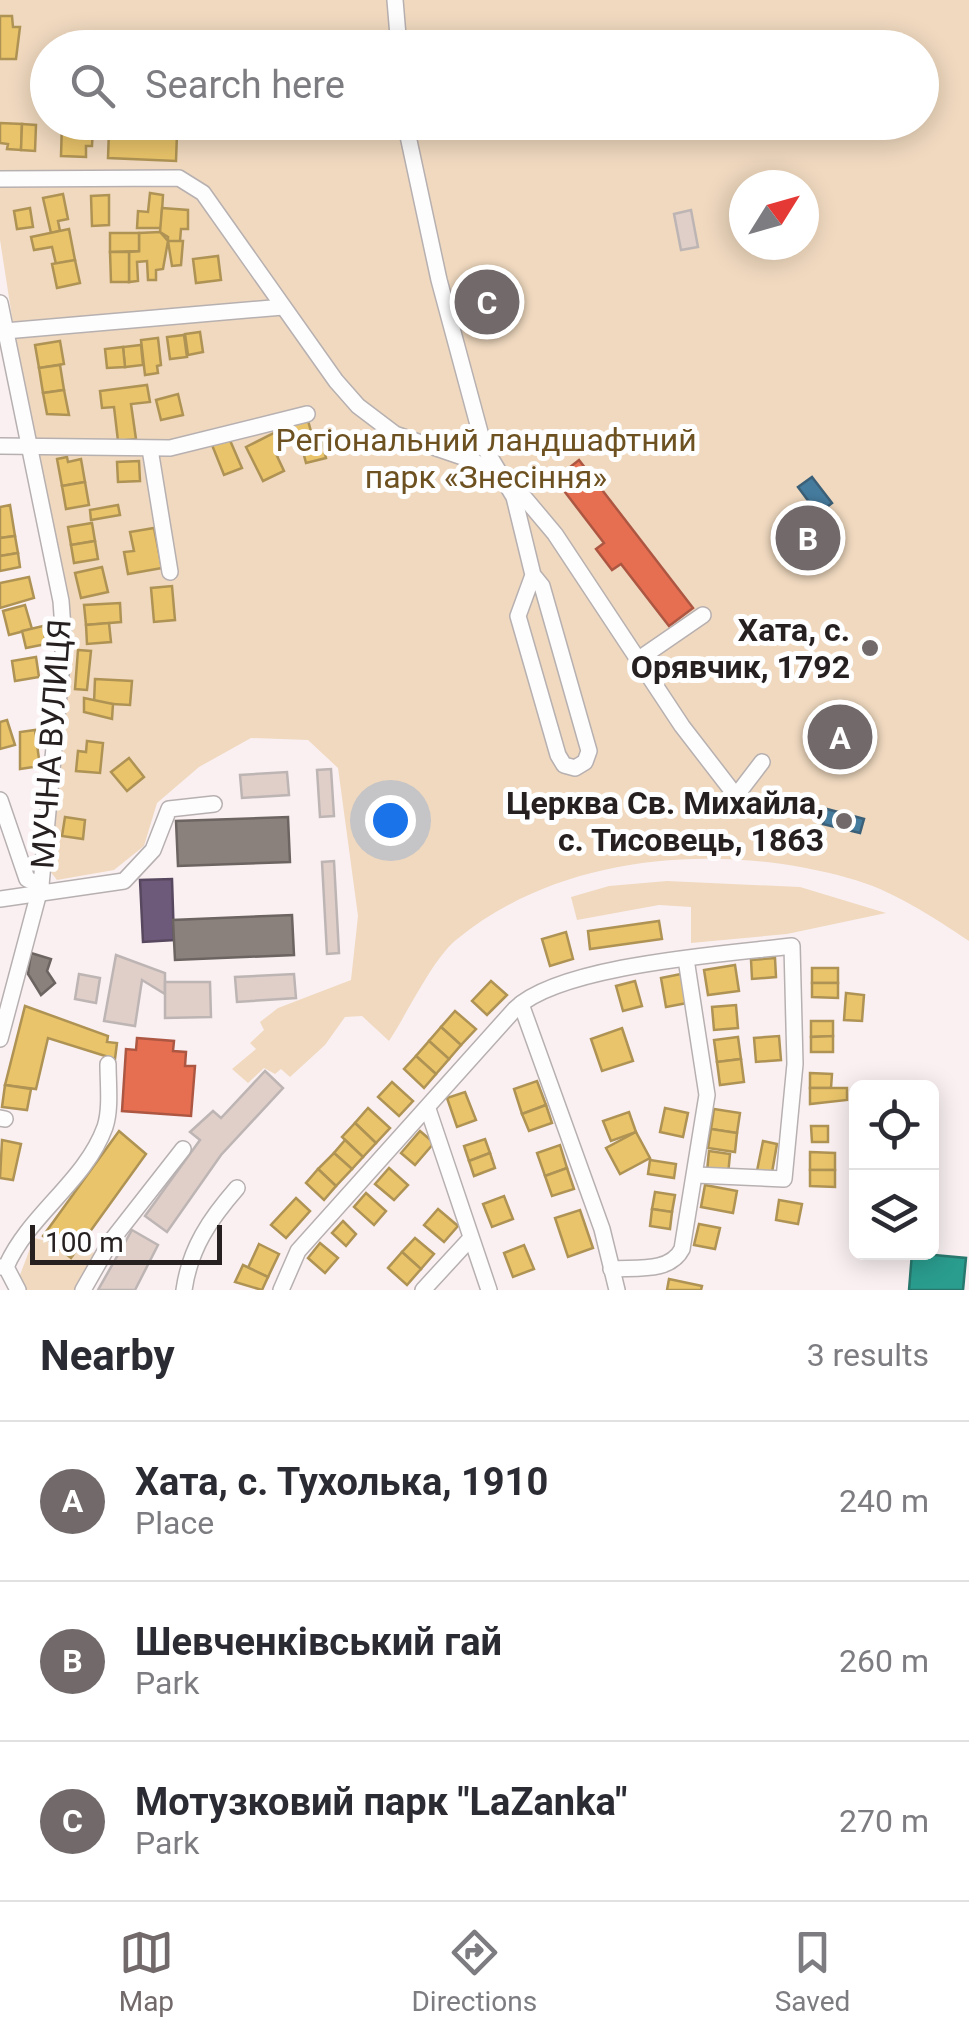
<!DOCTYPE html>
<meta charset="utf-8">
<style>
:root{--surface:#fff;--page:#f2f2f3;--text:#2b2b33;--muted:#7c7c81;--line:#e1e1e2;--accent:#71696a}
body{margin:0;font-family:Roboto,sans-serif;background:var(--page);color:var(--text)}
.controls{position:absolute;right:30px;bottom:30px;display:grid;overflow:hidden;border-radius:15px;box-shadow:0 5px 25px #0003}
.controls button{width:90px;height:90px;display:grid;place-items:center;padding:0;border:0;border-bottom:2px solid var(--line);background:var(--surface);color:var(--text);font:50px sans-serif}
.compass{position:absolute;left:729px;top:170px;width:90px;height:90px;border-radius:50%;background:var(--surface);box-shadow:0 5px 25px #0003;rotate:53deg}
.scale{position:absolute;left:30px;bottom:25px;width:192px;box-sizing:border-box;padding-left:10px;border:5px solid #272021;border-top:0;font-size:28px;line-height:35px;white-space:nowrap;color:#272021;-webkit-text-stroke:8px #fefefe;paint-order:stroke}
.you{position:absolute;left:390px;top:820px;width:35px;height:35px;margin:-25px;border:8px solid #fff;border-radius:50%;background:#1a73e8;box-shadow:0 0 0 15px #1a73e833}
.badge{display:grid;place-items:center;width:65px;height:65px;border-radius:50%;background:var(--accent);color:#fff;font-size:32px;font-weight:700}
.pin{position:absolute;translate:-50% -50%;border:5px solid #fff;box-shadow:0 2px 10px #0006}
.list{margin:0;padding:0;list-style:none}
h2{display:flex;justify-content:space-between;align-items:center;height:130px;margin:0;padding:0 40px;font-size:42px}
h2 small{font-size:32px;font-weight:400;color:var(--muted)}
.list li{display:grid;grid-template-columns:65px 1fr auto;gap:30px;align-items:center;box-sizing:border-box;height:160px;padding:0 40px;border-top:2px solid var(--line)}
.list b{display:block;font-size:38px;white-space:nowrap}
.list p{margin:0;font-size:32px;white-space:nowrap;color:var(--muted)}
.list em{font-size:32px;font-style:normal;color:var(--muted)}
.icon{flex:none;width:55px;height:55px;fill:none;stroke:currentColor;stroke-width:2;stroke-linecap:round;stroke-linejoin:round}
.map{position:relative;flex:none;width:969px;height:1290px;overflow:hidden}
.search{position:absolute;background:var(--surface);box-shadow:0 5px 25px #0003;left:30px;right:30px;top:30px;height:110px;display:flex;align-items:center;gap:25px;box-sizing:border-box;padding:0 35px;border-radius:55px;color:var(--muted);font-size:38px}
.sheet{height:610px;background:var(--surface)}
nav{display:flex;justify-content:space-around;align-items:center;box-sizing:border-box;height:140px;border-top:2px solid var(--line);background:var(--surface);font-size:28px;color:var(--muted)}
nav a{display:grid;justify-items:center;gap:5px}
nav .on{color:var(--accent)}
.map>svg:first-child{display:block}
.green{fill:#f0d9bf;fill-rule:evenodd}
.homes{fill:#e9c46a;stroke:#af9354;stroke-width:2.5}
.shops{fill:#e76f51;stroke:#ad5743;stroke-width:2.5}
.offices{fill:#6d597a;stroke:#58485f;stroke-width:2.5}
.schools{fill:#2a9d8f;stroke:#29786e;stroke-width:2.5}
.public{fill:#457b9d;stroke:#3c6078;stroke-width:2.5}
.industry{fill:#8a817c;stroke:#6c6461;stroke-width:2.5}
.building{fill:#e0cec9;stroke:#bdb5b4;stroke-width:2.5}
.lines{fill:none;stroke-linecap:round;stroke-linejoin:round}
.minor-casing{stroke:#b7b0b1;stroke-width:18}
.minor{stroke:#fefdfd;stroke-width:15}
.poi-dot{fill:#71696a;stroke:#fefefe;stroke-width:4}
.labels{text-anchor:middle;dominant-baseline:central;stroke-width:10;stroke-linejoin:round;paint-order:stroke}
.park-label{font-size:32px;fill:#6e5121;stroke:#fefefe}
.poi-label{font-size:32px;font-weight:bold;fill:#272021;stroke:#fefefe;text-anchor:end}
.street-label{font-size:32px;fill:#272021;stroke:#fefefe}
</style>
<div class="map">
<svg width="969" height="1290" viewBox="0 0 969 1290">
<rect width="100%" height="100%" fill="#faf0f2"/>
<g class="green">
<path d="M0,0H969V941C933,917 891,889 848,878C720,842 561,853 456,940C432,960 407,1014 389,1041L362,1016L345,1017L325,1045L290,1077L281,1069L275,1074L264,1068L248,1083L232,1069L256,1049L250,1043L264,1030L260,1022L278,1008L351,980L358,916L338,768L308,740L251,738L199,767L157,803L144,846L114,870L57,880L49,870L68,676L0,240ZM48,48H922V122H48ZM744,185H804V245H744Z"/>
<path d="M667,881L800,887L886,913L787,934L691,943V907L659,905L577,920L571,897L609,886Z"/>
<path d="M34,1238L95,1253L76,1290H24L20,1275Z"/>
</g>
<g class="homes">
<path d="M0,16H12L13,27H20L16,59H0Z"/>
<path d="M62,122H87V127H93L92,146H86V157L61,156Z"/>
<path d="M0,123L22,124L21,150L7,149L8,144L0,143Z"/>
<path d="M22,124L36,125L35,151L21,150Z"/>
<path d="M109,130L177,134L176,161L108,158Z"/>
<path d="M150,193L163,195L161,228H137L138,211L148,212Z"/>
<path d="M63,194L68,219L58,221L60,231L51,233L43,198Z"/>
<path d="M109,195V225L92,226L91,196Z"/>
<path d="M30,208L33,227L17,229L14,211Z"/>
<path d="M162,208L188,210V229H181L180,241L168,243V237L160,232Z"/>
<path d="M69,229L75,260L56,264L52,247L34,250L31,237Z"/>
<path d="M160,232L168,241L163,269L156,270V280H148L147,261L137,262L138,281L129,282V252L139,251V233Z"/>
<path d="M110,233H139V251L110,252Z"/>
<path d="M168,241H183L181,265L172,266Z"/>
<path d="M110,252H129V282H111Z"/>
<path d="M218,256L221,280L196,283L193,259Z"/>
<path d="M75,260L80,283L57,288L52,264Z"/>
<path d="M200,332L203,352L188,355L185,334Z"/>
<path d="M184,335L187,357L170,359L167,337Z"/>
<path d="M158,338L161,365L157,366L158,373L145,375L141,340Z"/>
<path d="M60,341L64,364L39,368L35,345Z"/>
<path d="M141,345L143,365L125,367L123,347Z"/>
<path d="M123,347L125,367L107,368L105,349Z"/>
<path d="M60,365L64,390L43,393L39,368Z"/>
<path d="M147,385L150,402L131,404L136,439L118,441L114,407L102,408L100,391Z"/>
<path d="M64,390L69,415L47,414L43,393Z"/>
<path d="M178,394L183,415L161,420L156,400Z"/>
<path d="M307,417L312,435L320,433L326,458L306,463L300,440L293,441L288,422Z"/>
<path d="M274,433L284,452L277,456L284,471L263,481L246,447Z"/>
<path d="M229,438L242,468L224,475L212,445Z"/>
<path d="M67,457L68,462L81,459L85,482L62,486L57,459Z"/>
<path d="M139,461L140,481L118,482L117,462Z"/>
<path d="M85,482L89,505L66,509L62,486Z"/>
<path d="M10,505L15,536L0,538V507Z"/>
<path d="M118,505L120,515L91,520L90,510Z"/>
<path d="M92,523L95,541L71,545L68,527Z"/>
<path d="M154,528L162,568L128,574L124,552L134,551L130,532Z"/>
<path d="M15,536L18,553L0,556V538Z"/>
<path d="M95,541L98,559L74,563L71,545Z"/>
<path d="M18,553L20,567L0,571V556Z"/>
<path d="M102,567L108,592L81,598L75,573Z"/>
<path d="M29,577L34,598L0,608V583Z"/>
<path d="M172,586L175,620L154,622L151,588Z"/>
<path d="M120,603L121,622L86,625L84,605Z"/>
<path d="M25,605L32,629L9,635L3,611Z"/>
<path d="M109,623L111,642L87,644L86,625Z"/>
<path d="M43,626L46,644L26,648L22,631Z"/>
<path d="M78,650L91,651L87,690L75,689Z"/>
<path d="M36,657L39,677L15,681L12,661Z"/>
<path d="M95,679L132,681L130,705L94,703Z"/>
<path d="M84,698L113,704L112,719L84,712Z"/>
<path d="M843,717L858,728L837,756L822,745Z"/>
<path d="M7,720L15,745L0,749V722Z"/>
<path d="M35,730L40,766L20,769V732Z"/>
<path d="M87,741L103,743L100,773L76,771L78,751L86,752Z"/>
<path d="M129,758L144,777L127,791L111,772Z"/>
<path d="M65,817L85,820L83,839L62,836Z"/>
<path d="M659,921L662,939L590,949L588,931Z"/>
<path d="M566,932L573,959L550,966L542,939Z"/>
<path d="M775,958L776,977L752,979L751,960Z"/>
<path d="M735,965L739,991L708,995L704,970Z"/>
<rect x="812" y="968" width="26" height="15"/>
<path d="M681,974L687,1003L666,1007L661,978Z"/>
<path d="M491,981L507,995L487,1015L472,1001Z"/>
<path d="M635,981L642,1006L623,1011L616,986Z"/>
<path d="M812,983H838V998L812,997Z"/>
<path d="M846,993L864,995L862,1021L844,1020Z"/>
<path d="M736,1005L738,1028L714,1030L712,1007Z"/>
<path d="M25,1006L108,1036L107,1042L117,1043L115,1059L48,1038L36,1089L5,1085Z"/>
<path d="M455,1011L476,1029L461,1045L441,1027Z"/>
<path d="M811,1021H833V1036L811,1037Z"/>
<path d="M441,1027L461,1045L449,1059L429,1041Z"/>
<path d="M622,1028L633,1061L602,1071L591,1039Z"/>
<path d="M779,1036L781,1060L756,1062L754,1038Z"/>
<path d="M833,1036V1052H811V1037Z"/>
<path d="M738,1037L741,1059L717,1062L714,1040Z"/>
<path d="M429,1041L449,1059L436,1074L416,1056Z"/>
<path d="M416,1056L436,1074L424,1088L404,1069Z"/>
<path d="M741,1059L744,1082L720,1085L717,1062Z"/>
<path d="M810,1073L832,1074L831,1088H810Z"/>
<path d="M537,1081L546,1105L522,1114L514,1089Z"/>
<path d="M392,1082L413,1101L399,1116L378,1097Z"/>
<path d="M5,1085L31,1089L27,1110L2,1107Z"/>
<path d="M810,1088H847V1100L810,1104Z"/>
<path d="M465,1092L476,1120L457,1127L447,1098Z"/>
<path d="M546,1105L552,1123L529,1131L522,1114Z"/>
<path d="M368,1108L390,1128L376,1143L355,1123Z"/>
<path d="M665,1108L688,1113L683,1137L660,1132Z"/>
<path d="M714,1109L740,1113L737,1133L711,1129Z"/>
<path d="M629,1112L636,1132L611,1141L603,1121Z"/>
<path d="M355,1123L376,1143L363,1157L342,1137Z"/>
<path d="M811,1126H828V1142H812Z"/>
<path d="M711,1129L737,1133L735,1152L708,1148Z"/>
<path d="M119,1131L146,1154L71,1258L43,1236Z"/>
<path d="M420,1131L434,1143L415,1165L401,1153Z"/>
<path d="M636,1132L650,1158L620,1174L606,1148Z"/>
<path d="M485,1139L490,1153L469,1161L464,1146Z"/>
<path d="M2,1140L21,1144L13,1180L0,1178Z"/>
<path d="M345,1140L363,1157L352,1169L334,1153Z"/>
<path d="M763,1141L777,1144L771,1178L756,1176Z"/>
<path d="M560,1145L567,1168L545,1176L537,1153Z"/>
<path d="M709,1151L730,1154L728,1175L707,1172Z"/>
<path d="M810,1152L835,1153V1170H810Z"/>
<path d="M334,1153L352,1169L336,1186L318,1169Z"/>
<path d="M490,1153L495,1168L474,1176L469,1161Z"/>
<path d="M650,1160L676,1164L674,1178L648,1174Z"/>
<path d="M389,1168L408,1185L394,1200L375,1184Z"/>
<path d="M567,1168L574,1189L552,1196L545,1176Z"/>
<path d="M318,1169L336,1186L324,1200L306,1183Z"/>
<path d="M810,1170H835V1187L810,1186Z"/>
<path d="M705,1185L737,1191L733,1213L701,1207Z"/>
<path d="M655,1192L675,1195L672,1212L652,1209Z"/>
<path d="M366,1193L386,1211L374,1225L354,1207Z"/>
<path d="M504,1196L513,1219L492,1227L483,1204Z"/>
<path d="M296,1198L310,1211L286,1238L271,1225Z"/>
<path d="M779,1200L802,1204L798,1224L776,1220Z"/>
<path d="M438,1209L458,1226L444,1242L424,1225Z"/>
<path d="M652,1209L672,1212L670,1229L650,1226Z"/>
<path d="M580,1210L593,1248L568,1257L555,1218Z"/>
<path d="M343,1221L356,1234L346,1246L332,1233Z"/>
<path d="M699,1224L720,1228L715,1249L694,1245Z"/>
<path d="M415,1238L434,1254L421,1269L402,1252Z"/>
<path d="M320,1243L338,1258L325,1273L308,1258Z"/>
<path d="M259,1244L279,1254L268,1277L248,1268Z"/>
<path d="M524,1245L534,1269L513,1277L504,1253Z"/>
<path d="M402,1252L421,1269L407,1285L388,1268Z"/>
<path d="M243,1265L268,1277L262,1290L235,1282Z"/>
<path d="M669,1279L702,1286L701,1290H667Z"/>
</g>
<g class="shops">
<path d="M579,460L693,608L669,626L621,564L612,570L596,549L604,543L555,479Z"/>
<path d="M137,1038L174,1041L173,1051L186,1052L185,1066H195L191,1116L122,1111L126,1049L136,1050Z"/>
</g>
<path class="offices" d="M172,879L174,940L143,942L140,880Z"/>
<path class="schools" d="M912,1253L966,1258L963,1290H909Z"/>
<g class="public">
<path d="M812,477L832,503L818,514L798,487Z"/>
<path d="M827,809L864,819L860,833L823,824Z"/>
</g>
<g class="industry">
<path d="M288,817L290,862L178,866L176,821Z"/>
<path d="M292,915L294,955L175,960L173,920Z"/>
<path d="M31,953L51,959L47,971L55,983L41,995L28,974Z"/>
</g>
<g class="building">
<path d="M691,210L698,247L681,250L674,214Z"/>
<path d="M331,769L334,816L320,817L317,770Z"/>
<path d="M287,772L289,795L242,798L240,775Z"/>
<path d="M334,861L339,953L327,954L322,862Z"/>
<path d="M116,955L165,973V994L142,980L135,1026L104,1021Z"/>
<path d="M79,974L100,978L96,1003L75,999Z"/>
<path d="M294,974L296,998L237,1002L235,977Z"/>
<path d="M165,982H210L211,1017L165,1018Z"/>
<path d="M265,1071L283,1088L221,1155L167,1232L145,1216L200,1140L190,1132L213,1111L221,1118Z"/>
<path d="M132,1230L158,1245L135,1290H98Z"/>
</g>
<g class="lines">
<g class="minor-casing">
<g id="minor">
<path d="M395,0L399,48"/>
<path d="M405,122L439,280L484,447L514,497L533,575L542,586L589,751L585,762L575,768L564,765L558,755L518,616L533,575"/>
<path d="M0,179L179,178L203,193L336,381L358,406L395,434L474,461L518,490L555,534L682,726L736,796L762,762"/>
<path d="M0,303L61,601L64,642L41,885L0,1039"/>
<path d="M5,331L283,307"/>
<path d="M0,446L170,448L307,414"/>
<path d="M150,449L170,572"/>
<path d="M639,659L703,615"/>
<path d="M0,800L27,879L41,885"/>
<path d="M0,899L124,881L153,850L169,809L214,804"/>
<path d="M521,1004L602,1229L617,1290"/>
<path d="M428,1109L489,1290"/>
<path d="M0,1118L5,1119"/>
<path d="M0,1267H6C29,1214 85,1182 105,1127C111,1109 108,1084 108,1064"/>
<path d="M6,1267L18,1290"/>
<path d="M611,1269C635,1267 670,1273 682,1249L707,1095L686,959"/>
<path d="M83,1290L111,1241L183,1149"/>
<path d="M184,1290C190,1248 210,1219 237,1188"/>
<path d="M281,1290L298,1251L515,1009C560,965 726,954 792,946L795,1064L784,1179L696,1175"/>
<path d="M423,1290L470,1239"/>
</g>
</g>
<use href="#minor" class="minor"/>
</g>
<g class="poi-dot">
<circle cx="870" cy="648" r="10"/>
<circle cx="844" cy="821" r="10"/>
</g>
<g class="labels">
<g class="park-label">
<text x="486" y="440">Регіональний ландшафтний<tspan x="486" dy="37">парк «Знесіння»</tspan></text>
</g>
<g class="poi-label">
<text x="850" y="630">Хата, с.<tspan x="850" dy="37">Орявчик, 1792</tspan></text>
<text x="824" y="803">Церква Св. Михайла,<tspan x="824" dy="37">с. Тисовець, 1863</tspan></text>
</g>
<g class="street-label">
<text transform="translate(51 744) rotate(-86)">МУЧНА ВУЛИЦЯ</text>
</g>
</g>
</svg>
<div class="controls">
<button><svg class="icon" aria-label="locate" viewBox="0 0 24 24"><circle cx="12" cy="12" r="6"/><path d="M12 2v4M12 18v4M2 12h4M18 12h4"/></svg></button>
<button><svg class="icon" aria-label="layers" viewBox="0 0 24 24"><path d="M12 4l9 5-9 5-9-5zM3 14l9 5 9-5"/></svg></button>
</div>
<svg class="compass" viewBox="-18 -18 36 36"><path d="M0-13l5 13h-10z" fill="#e53935"/><path d="M0 13l5-13h-10z" fill="#7c7c81"/></svg>
<div class="scale">100 m</div>
<div class="you"></div>
<div class="pin badge" style="left:840px;top:737px">A</div>
<div class="pin badge" style="left:808px;top:538px">B</div>
<div class="pin badge" style="left:487px;top:302px">C</div>
<div class="search"><svg class="icon" aria-label="search" viewBox="0 0 24 24"><circle cx="10" cy="10" r="6"/><path d="M15 15l6 6"/></svg>Search here</div>
</div>
<section class="sheet">
<h2>Nearby<small>3 results</small></h2>
<ul class="list">
<li><span class="badge">A</span><div><b>Хата, с. Тухолька, 1910</b><p>Place</p></div><em>240 m</em></li>
<li><span class="badge">B</span><div><b>Шевченківський гай</b><p>Park</p></div><em>260 m</em></li>
<li><span class="badge">C</span><div><b>Мотузковий парк &quot;LaZanka&quot;</b><p>Park</p></div><em>270 m</em></li>
</ul>
</section>
<nav>
<a class="on"><svg class="icon" aria-label="map" viewBox="0 0 24 24"><path d="M3 6l6-2 6 2 6-2v14l-6 2-6-2-6 2zM9 4v14M15 6v14"/></svg>Map</a>
<a><svg class="icon" aria-label="directions" viewBox="0 0 24 24"><path d="M12 3l9 9-9 9-9-9zM9 14v-3h6M13 9l2 2-2 2"/></svg>Directions</a>
<a><svg class="icon" aria-label="saved" viewBox="0 0 24 24"><path d="M7 4h10v16l-5-4-5 4z"/></svg>Saved</a>
</nav>
